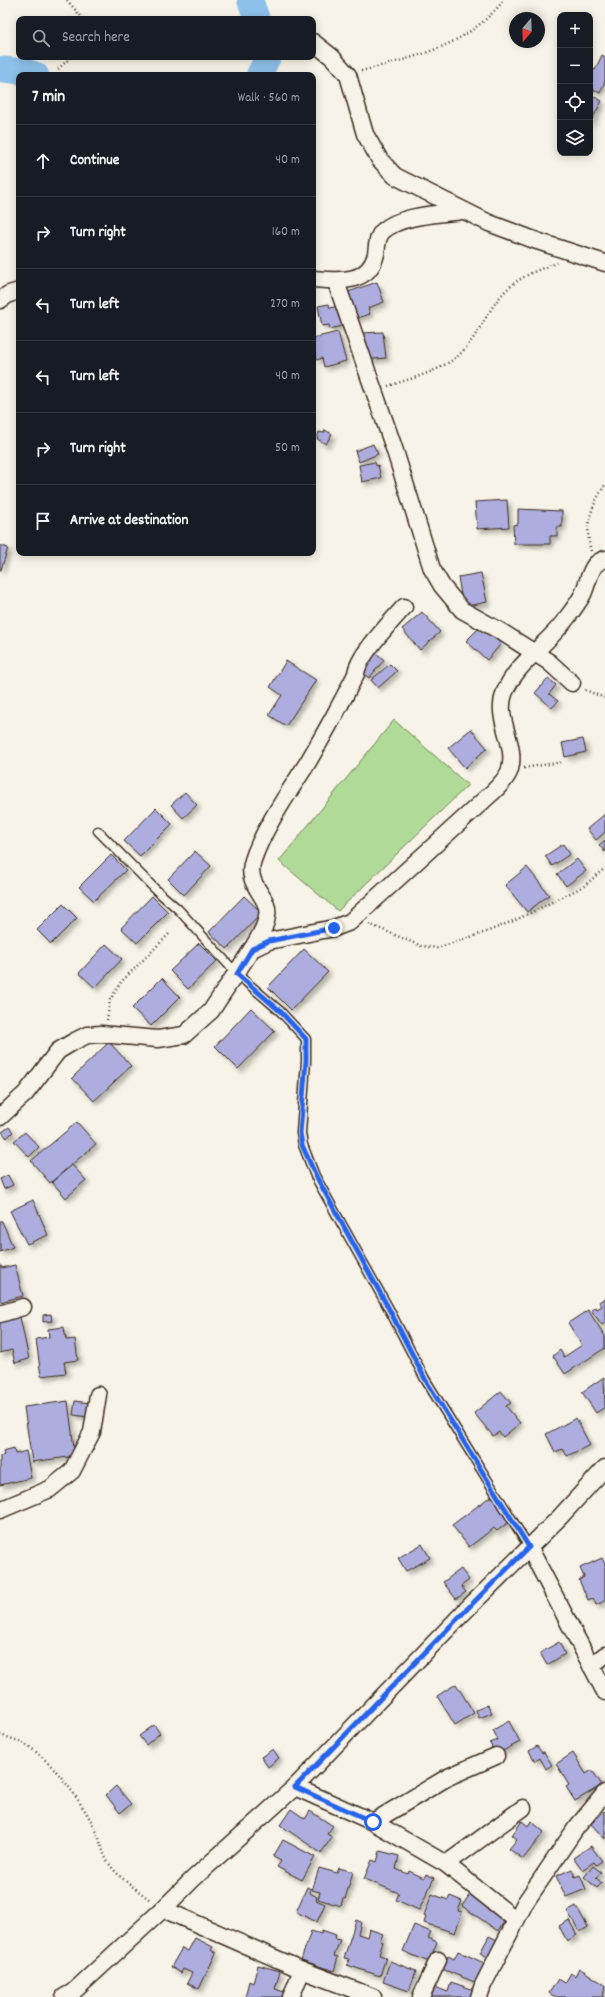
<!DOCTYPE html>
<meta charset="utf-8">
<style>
:root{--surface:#171b24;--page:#20242c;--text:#f1f3f6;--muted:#9ea1a6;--line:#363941}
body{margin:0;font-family:Dekko,sans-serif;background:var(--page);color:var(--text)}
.controls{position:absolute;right:12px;top:12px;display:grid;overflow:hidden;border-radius:8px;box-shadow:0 2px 10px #0003}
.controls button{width:36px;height:36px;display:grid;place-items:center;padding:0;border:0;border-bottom:1px solid var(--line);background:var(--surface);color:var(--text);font:20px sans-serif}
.compass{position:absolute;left:509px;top:12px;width:36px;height:36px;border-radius:50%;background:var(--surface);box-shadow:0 2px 10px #0003;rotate:199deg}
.stop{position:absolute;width:12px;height:12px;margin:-9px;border:3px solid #2563eb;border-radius:50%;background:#fff}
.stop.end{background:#2563eb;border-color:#fff;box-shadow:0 1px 4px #0008}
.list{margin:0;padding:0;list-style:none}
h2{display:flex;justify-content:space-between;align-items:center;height:52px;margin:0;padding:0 16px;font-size:17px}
h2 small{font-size:13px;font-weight:400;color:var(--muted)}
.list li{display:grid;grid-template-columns:26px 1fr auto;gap:12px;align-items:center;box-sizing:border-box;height:72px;padding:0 16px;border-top:1px solid var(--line)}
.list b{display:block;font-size:15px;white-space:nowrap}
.list em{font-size:13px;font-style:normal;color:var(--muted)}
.icon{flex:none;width:22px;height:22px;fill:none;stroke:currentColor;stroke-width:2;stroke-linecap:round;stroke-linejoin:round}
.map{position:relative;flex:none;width:605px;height:1997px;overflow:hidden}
.search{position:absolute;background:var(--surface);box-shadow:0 2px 10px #0003;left:16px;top:16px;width:300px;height:44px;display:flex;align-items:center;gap:10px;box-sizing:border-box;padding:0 14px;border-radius:8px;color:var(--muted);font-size:15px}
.panel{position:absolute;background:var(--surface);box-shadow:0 2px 10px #0003;left:16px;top:72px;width:300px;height:484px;border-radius:8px}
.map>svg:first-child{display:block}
.green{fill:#b0da97;stroke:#76825a}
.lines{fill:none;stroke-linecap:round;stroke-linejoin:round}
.river{stroke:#8dc0ea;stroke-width:26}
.building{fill:#adaedf;stroke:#3b2a1e;filter:url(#shadow)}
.lane-casing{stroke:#3b2a1e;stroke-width:11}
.street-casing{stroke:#3b2a1e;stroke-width:19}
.path{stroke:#3b2a1e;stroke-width:2.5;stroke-dasharray:1 3;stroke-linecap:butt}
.lane{stroke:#f7f3e8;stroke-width:8}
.street{stroke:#f7f3e8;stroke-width:16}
.route{stroke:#2563eb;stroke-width:5}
</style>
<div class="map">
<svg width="605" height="1997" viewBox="0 0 605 1997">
<defs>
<filter id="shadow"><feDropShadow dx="3.5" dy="3.5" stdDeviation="2" flood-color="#0004"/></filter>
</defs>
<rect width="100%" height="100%" fill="#f7f3e8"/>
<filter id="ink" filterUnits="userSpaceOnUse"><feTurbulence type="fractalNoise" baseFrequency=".025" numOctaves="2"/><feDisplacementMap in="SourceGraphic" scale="8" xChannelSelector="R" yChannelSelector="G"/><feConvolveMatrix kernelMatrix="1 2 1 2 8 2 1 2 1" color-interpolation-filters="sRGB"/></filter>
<g filter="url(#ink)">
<path class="green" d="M394,720L468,785L338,911L279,861Z"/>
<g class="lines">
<g class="river">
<path d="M250,0L257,19"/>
<path d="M0,69L27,72L36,75"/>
<path d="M259,75L268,57"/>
</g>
</g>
<g class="building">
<path d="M602,55L605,57V81L600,93L590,88V68L595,70Z"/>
<path d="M593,96L602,101L590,123V102Z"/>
<path d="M377,282L384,302L368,308L370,314L352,320L342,294Z"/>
<path d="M329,304L330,308L338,306L342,326L330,329L329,325L322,326L318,306Z"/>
<path d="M338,332L346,361L324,367L322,358L317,360L313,347V338Z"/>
<path d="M383,332L386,358L364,360L362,333Z"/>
<path d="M325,430L332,434L326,444L317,439L319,432L324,433Z"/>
<path d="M373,444L378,454L359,462L355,451Z"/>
<path d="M375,462L376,466L378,465L381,478L362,482L359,465Z"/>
<path d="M507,500L509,527L477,529L475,502Z"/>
<path d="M518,509L562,511V527H557V536H550V544H514L513,525L518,524Z"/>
<path d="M0,545L8,548L1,570H0Z"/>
<path d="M481,573L487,602L463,607L458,577Z"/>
<path d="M422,612L440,632L420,650L402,629Z"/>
<path d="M481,626L501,644L487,660L466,641Z"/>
<path d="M375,652L384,660L369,678L359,670Z"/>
<path d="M286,661L316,680L286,726L269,715L282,695L270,687Z"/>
<path d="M390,664L397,671L378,688L371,680Z"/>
<path d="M548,678L556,685L549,694L558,701L552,708L535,693Z"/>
<path d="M471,729L487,748L465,768L448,748Z"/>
<path d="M583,739L586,752L565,757L562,743Z"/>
<path d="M185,792L197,805L183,818L171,805Z"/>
<path d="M156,808L172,824L140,856L124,841Z"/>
<path d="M605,814V832L596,840L587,829Z"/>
<path d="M605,840V852L599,845Z"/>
<path d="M563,844L570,854L552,866L545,856Z"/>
<path d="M195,851L211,866L184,895L168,879Z"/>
<path d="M111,855L126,870L94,901L79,887Z"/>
<path d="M577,859L586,871L566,886L557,874Z"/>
<path d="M527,867L549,895L527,912L505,885Z"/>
<path d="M152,896L168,912L137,943L121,928Z"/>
<path d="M244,896L262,913L227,949L209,932Z"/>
<path d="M63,904L77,918L51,944L37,930Z"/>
<path d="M199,943L217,961L188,989L170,971Z"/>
<path d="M106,944L122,959L95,988L79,973Z"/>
<path d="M304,949L328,972L291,1010L268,987Z"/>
<path d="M162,978L180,997L151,1026L132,1008Z"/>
<path d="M251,1008L275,1031L238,1069L215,1046Z"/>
<path d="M109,1042L131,1066L94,1101L72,1078Z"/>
<path d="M77,1122L96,1144L50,1183L31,1161Z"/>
<path d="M9,1127L13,1132L7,1138L2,1132Z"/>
<path d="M25,1132L39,1147L29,1157L14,1141Z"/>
<path d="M72,1165L86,1180L66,1198L52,1182Z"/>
<path d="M8,1175L13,1185L4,1189L0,1179Z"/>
<path d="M33,1200L48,1235L27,1244L10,1211Z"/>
<path d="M0,1221H2L13,1247L0,1252Z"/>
<path d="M0,1264L2,1268L15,1265L23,1296L0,1302Z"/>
<path d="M605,1298V1323L602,1325L591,1310L596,1307L597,1309L602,1306L599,1302Z"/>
<path d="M588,1310L605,1336V1348L565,1374L553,1356L560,1350L564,1357L582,1345L568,1323Z"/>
<path d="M51,1314L52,1321L43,1322V1315Z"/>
<path d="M20,1317L29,1359L15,1363L12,1350L0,1353V1322Z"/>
<path d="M64,1327L66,1340L75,1339L78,1360L64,1362L66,1373L41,1376L36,1339L49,1337L48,1329Z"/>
<path d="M604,1377L605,1407L596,1413L582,1392Z"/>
<path d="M501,1391L511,1403L506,1406L520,1423L503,1437L499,1432L493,1436L474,1413Z"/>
<path d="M68,1401L75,1456L32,1462L24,1407Z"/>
<path d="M75,1401L90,1403L88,1417L73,1415Z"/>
<path d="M576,1418L590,1445L567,1456L563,1449L555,1452L546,1434Z"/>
<path d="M14,1448L15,1454L26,1451L31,1478L0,1485V1456L4,1455L3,1451Z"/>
<path d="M491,1496L510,1521L497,1531L494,1528L469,1547L452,1525Z"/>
<path d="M422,1544L430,1558L406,1571L398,1558Z"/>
<path d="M602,1558L605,1564V1601L596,1605L593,1598L588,1600L579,1580L584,1577L580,1568Z"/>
<path d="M461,1569L469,1580L461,1586L466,1592L456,1599L443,1582Z"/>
<path d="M559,1642L565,1654L547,1665L540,1653Z"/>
<path d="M456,1684L474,1713L455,1725L437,1696Z"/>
<path d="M488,1705L492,1713L479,1718L476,1710Z"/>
<path d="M509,1721L520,1742L495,1755L490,1743L498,1740L493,1730Z"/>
<path d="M154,1725L160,1733L146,1745L139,1736Z"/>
<path d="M537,1746L542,1753L544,1752L552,1765L546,1769L540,1758L535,1761L529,1751Z"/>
<path d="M273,1749L279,1758L268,1767L261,1757Z"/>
<path d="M573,1753L586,1774L592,1770L602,1785L575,1801L566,1787L569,1785L556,1764Z"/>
<path d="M116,1786L131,1804L120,1813L106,1795Z"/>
<path d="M291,1809L305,1819L310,1811L333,1826L327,1834L332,1837L321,1853L280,1825Z"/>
<path d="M604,1811L605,1812V1839L591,1824Z"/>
<path d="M522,1821L528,1826L531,1821L544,1832L523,1859L509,1849L517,1839L512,1835Z"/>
<path d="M283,1840L315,1857L302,1880L277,1867L281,1861L273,1857Z"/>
<path d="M591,1846L602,1861L596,1865L594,1862L582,1870L573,1858Z"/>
<path d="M380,1851L399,1856L396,1869L408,1874L409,1871L424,1878L426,1874L434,1878L419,1910L396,1900L399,1893L364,1879L372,1860L377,1862Z"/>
<path d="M593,1866L601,1872L596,1878L602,1883L597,1888L584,1877Z"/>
<path d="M319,1868L337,1873L339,1868L353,1872L345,1899L343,1898L341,1906L318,1899L320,1892L312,1890Z"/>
<path d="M572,1869L575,1877L580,1875L586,1889L566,1897L556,1876Z"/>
<path d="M307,1887L311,1889L310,1893L317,1897L316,1900L325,1904L317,1922L296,1912Z"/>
<path d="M432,1894L448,1900L450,1896L462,1901L458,1911L462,1912L455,1933L424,1923L426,1916L424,1915Z"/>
<path d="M470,1894L506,1919L498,1931L462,1906Z"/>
<path d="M576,1906L588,1927L580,1932L567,1911Z"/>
<path d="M356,1920L361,1922L358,1934L367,1937L369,1929L383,1934L380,1941L383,1942L379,1955L386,1957L380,1976L347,1965L349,1959L344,1958Z"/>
<path d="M569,1920L577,1935L567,1941L559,1926Z"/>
<path d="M414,1925L431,1932L428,1938L437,1942L429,1962L403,1951Z"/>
<path d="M322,1930L336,1935L335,1939L340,1940L334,1956L338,1957L334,1971L301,1960L311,1931L321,1934Z"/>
<path d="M489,1936L499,1941L490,1958L480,1953Z"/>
<path d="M195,1938L213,1947L211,1950L216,1953L199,1989L187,1983L192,1973L183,1969L181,1973L171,1967L182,1948L188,1951Z"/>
<path d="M458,1951L486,1964L477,1983L442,1969L448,1956L454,1959Z"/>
<path d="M390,1961L416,1971L409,1991L383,1982Z"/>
<path d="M258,1965L280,1971L275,1989L284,1992L283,1997H245L249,1981L253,1983Z"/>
<path d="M579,1968L605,1985L603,1997H556L549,1993L558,1979L565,1983L571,1973L575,1976Z"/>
<path d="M451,1982L477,1991L475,1997H431L434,1987L448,1992Z"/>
</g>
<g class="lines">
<g class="lane-casing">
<path id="lane" d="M98,831L155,889L178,909L237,974L280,1011L306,1039V1061L301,1133L303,1145L315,1176L389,1309L425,1379L529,1547"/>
</g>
<g class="street-casing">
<g id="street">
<path d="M313,42L332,57L348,75L365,134L380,160L395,176L489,223L537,241L605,263"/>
<path d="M313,279C338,281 369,285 376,254C377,247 377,236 383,231C400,215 439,214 462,211"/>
<path d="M336,282L394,448L432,569L442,586L462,610L500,631L549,662L572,683"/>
<path d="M0,300L9,294L19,291"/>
<path d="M252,949C258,939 266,927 267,916C271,896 244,886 253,860C264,827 290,791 308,762C325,733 341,704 356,674C357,656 391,622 404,607"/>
<path d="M0,1117L26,1093L58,1051L73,1042L87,1035L101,1034L158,1039L184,1035L211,1011L252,949L269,941L334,928L350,922L494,791C500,785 508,777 510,769C517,743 495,720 504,694C515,664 547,645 566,619C572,611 579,602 583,594C587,585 589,573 595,565C597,563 602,560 605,559"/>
<path d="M0,1314L23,1307"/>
<path d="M0,1510L50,1489L72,1471L92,1432L98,1395"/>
<path d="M529,1547L605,1692"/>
<path d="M591,1666L605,1655"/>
<path d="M295,1787L373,1822L446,1864L516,1920"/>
<path d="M373,1822L448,1777L496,1756"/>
<path d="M446,1864L523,1808"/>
<path d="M163,1909L302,1970L373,1997"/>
<path d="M64,1997L73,1992L163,1909L194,1878L295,1787L463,1613L559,1518L605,1468"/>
<path d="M291,1997L302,1970"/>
<path d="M421,1997L438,1960"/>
<path d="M479,1997L483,1985L525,1903L576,1828L605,1793"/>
</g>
</g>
<g class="path">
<path d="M67,0L83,19"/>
<path d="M58,69L71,57"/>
<path d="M361,71C417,56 465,48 504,0"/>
<path d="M388,386C412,378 440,372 460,354C477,338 485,315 500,297C514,279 536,270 557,263"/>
<path d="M591,551C584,526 591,506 605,485"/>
<path d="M585,690L605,698"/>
<path d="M524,768L562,762"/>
<path d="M369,924L421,946L437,948L486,932L518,919L584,886L605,868"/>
<path d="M107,1020L110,1000L121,982L170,933"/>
<path d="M0,1735C9,1738 20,1740 28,1746C56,1765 79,1799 95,1828C100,1839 102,1852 108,1862C118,1878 137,1889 151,1901"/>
</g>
<use href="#lane" class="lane"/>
<use href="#street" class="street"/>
</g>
</g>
<g class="lines" filter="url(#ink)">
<path class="route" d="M334,928L269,941L252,949L237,974L280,1011L306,1039V1061L300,1133L302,1145L316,1176L389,1309L425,1379L529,1547L463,1613L295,1787L373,1822"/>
</g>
</svg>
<div class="controls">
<button>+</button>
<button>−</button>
<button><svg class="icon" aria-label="locate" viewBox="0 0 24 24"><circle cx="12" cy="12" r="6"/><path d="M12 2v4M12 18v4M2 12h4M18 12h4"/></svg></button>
<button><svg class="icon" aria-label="layers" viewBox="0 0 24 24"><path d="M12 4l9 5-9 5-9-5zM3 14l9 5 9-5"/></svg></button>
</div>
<svg class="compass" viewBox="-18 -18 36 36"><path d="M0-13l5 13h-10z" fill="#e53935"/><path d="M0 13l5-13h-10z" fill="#9ea1a6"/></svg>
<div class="stop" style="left:373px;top:1822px"></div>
<div class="stop end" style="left:334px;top:928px"></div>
<div class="search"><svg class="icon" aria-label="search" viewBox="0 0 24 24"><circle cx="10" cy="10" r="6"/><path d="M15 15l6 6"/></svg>Search here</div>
<section class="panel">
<h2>7 min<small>Walk · 560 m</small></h2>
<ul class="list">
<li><svg class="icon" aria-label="ahead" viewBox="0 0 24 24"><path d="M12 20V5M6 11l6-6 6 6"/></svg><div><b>Continue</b></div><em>40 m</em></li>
<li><svg class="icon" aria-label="right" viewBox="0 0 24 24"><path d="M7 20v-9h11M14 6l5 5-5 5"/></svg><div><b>Turn right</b></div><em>160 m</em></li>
<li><svg class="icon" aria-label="left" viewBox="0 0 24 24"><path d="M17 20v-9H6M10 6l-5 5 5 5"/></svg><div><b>Turn left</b></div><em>270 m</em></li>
<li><svg class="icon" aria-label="left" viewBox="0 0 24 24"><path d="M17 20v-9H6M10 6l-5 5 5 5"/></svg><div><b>Turn left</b></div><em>40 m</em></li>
<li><svg class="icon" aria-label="right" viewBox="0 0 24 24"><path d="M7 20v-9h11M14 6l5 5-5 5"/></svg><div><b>Turn right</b></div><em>50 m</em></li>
<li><svg class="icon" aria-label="arrive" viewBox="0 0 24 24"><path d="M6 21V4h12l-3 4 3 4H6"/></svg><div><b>Arrive at destination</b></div></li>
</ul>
</section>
</div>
